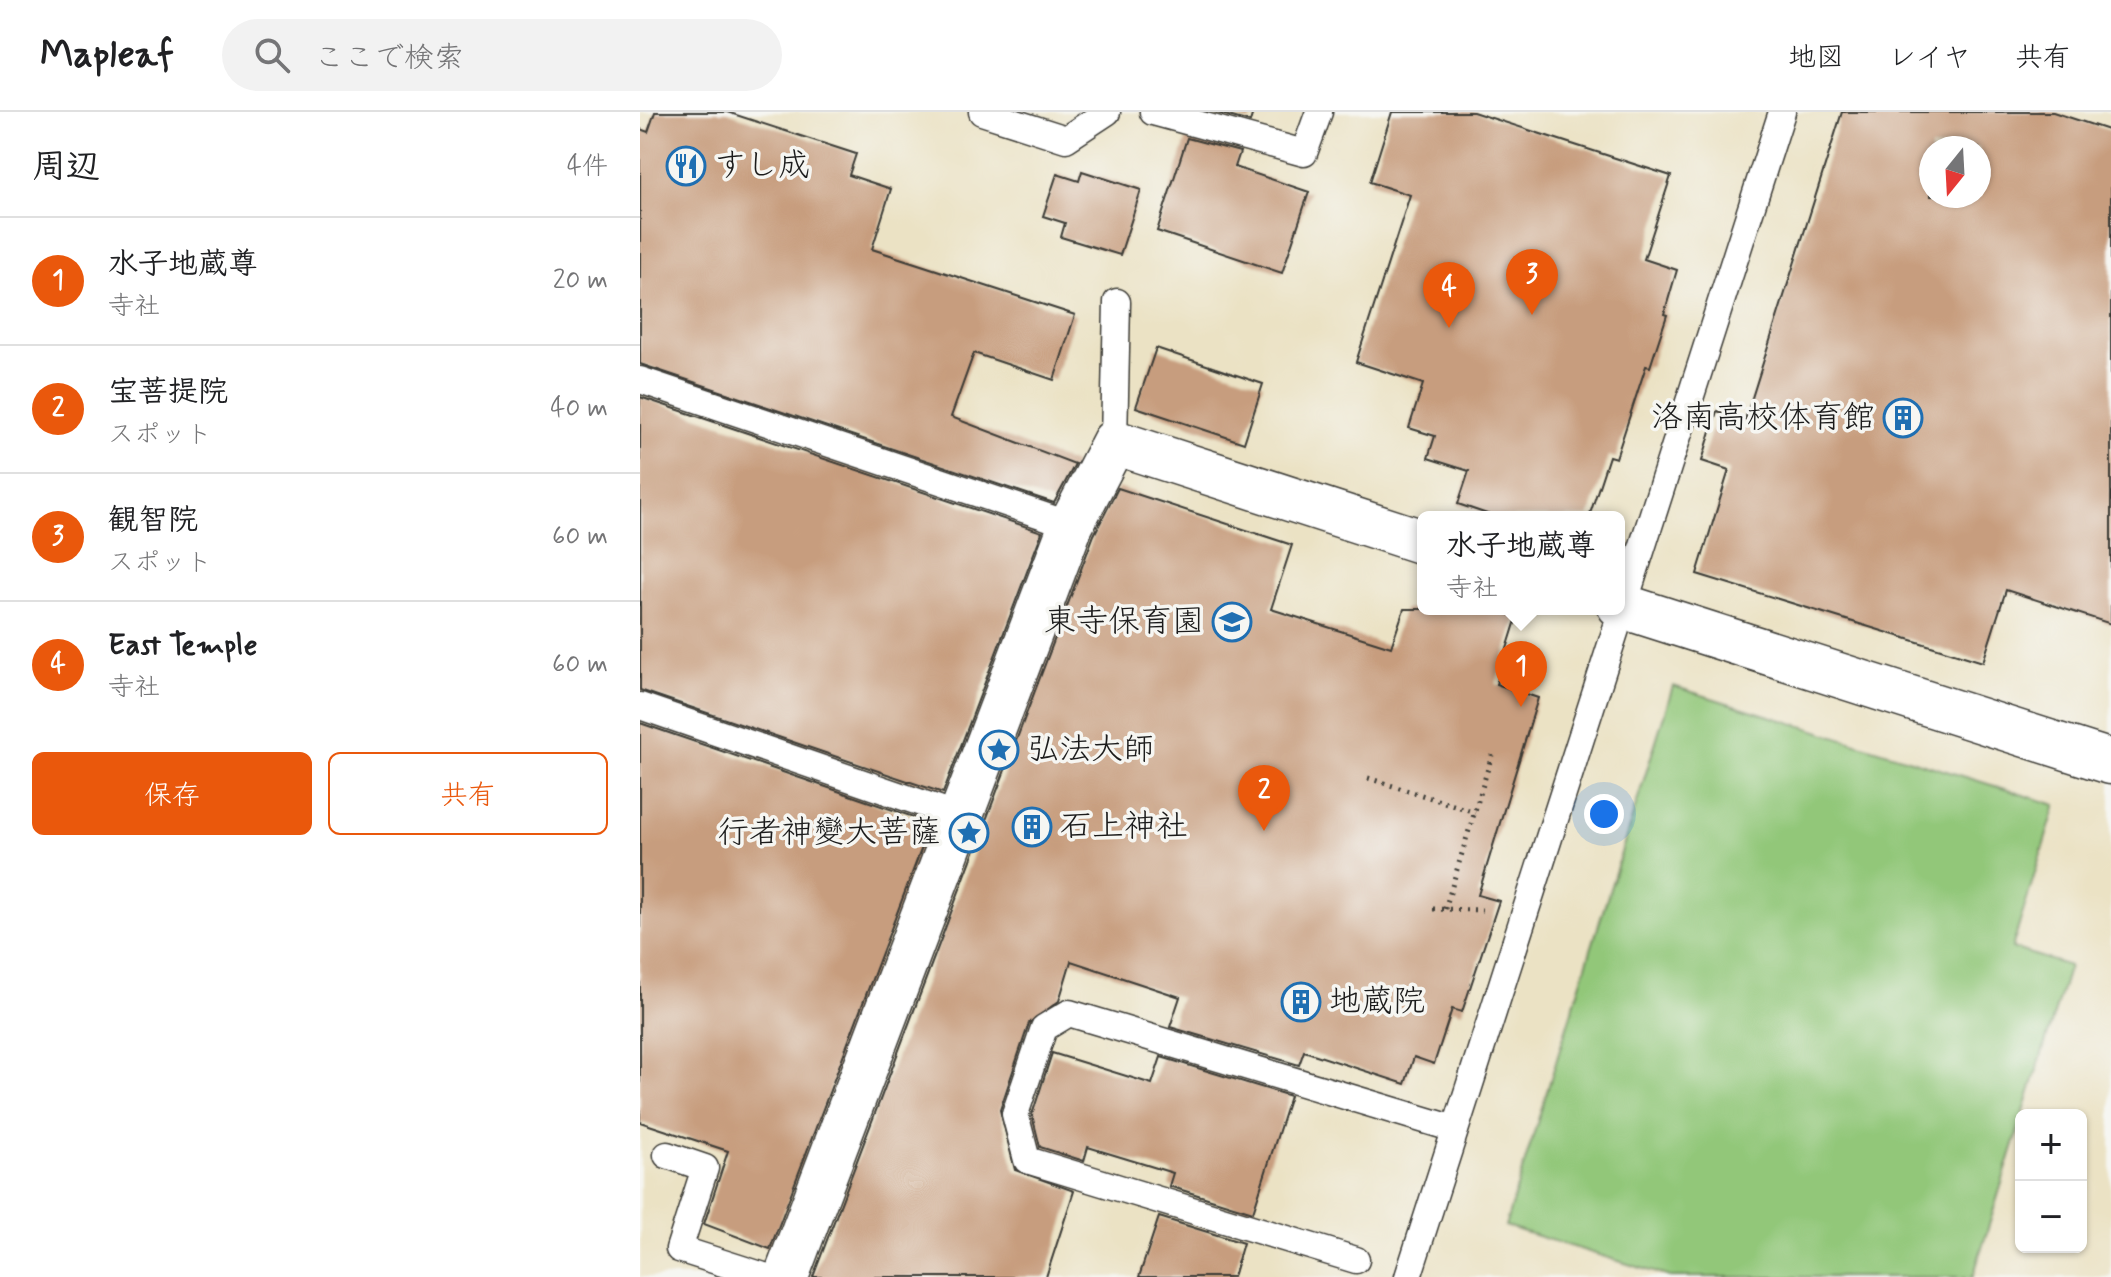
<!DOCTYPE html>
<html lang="ja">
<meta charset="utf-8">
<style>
:root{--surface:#fff;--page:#f2f2f2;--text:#202124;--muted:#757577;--line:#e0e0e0;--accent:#ea580c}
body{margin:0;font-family:Mynerve,"Klee One",sans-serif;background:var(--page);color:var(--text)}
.controls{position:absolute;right:24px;bottom:24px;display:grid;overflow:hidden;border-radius:12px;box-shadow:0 2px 6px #0004}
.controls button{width:72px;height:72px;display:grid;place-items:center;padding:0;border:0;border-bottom:2px solid var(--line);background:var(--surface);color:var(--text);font:40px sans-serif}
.compass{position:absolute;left:1279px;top:24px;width:72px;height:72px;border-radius:50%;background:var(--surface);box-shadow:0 2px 6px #0004;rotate:198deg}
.you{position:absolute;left:964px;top:702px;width:28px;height:28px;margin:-20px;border:6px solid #fff;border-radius:50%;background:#1a73e8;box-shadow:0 0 0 12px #1a73e833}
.badge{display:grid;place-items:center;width:52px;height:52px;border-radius:50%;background:var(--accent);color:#fff;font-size:26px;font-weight:700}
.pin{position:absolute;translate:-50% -66px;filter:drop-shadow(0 2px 4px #0008)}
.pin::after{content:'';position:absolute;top:42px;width:28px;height:24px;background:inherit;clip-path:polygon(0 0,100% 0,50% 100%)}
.popup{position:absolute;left:777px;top:399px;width:208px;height:104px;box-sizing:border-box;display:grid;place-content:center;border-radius:12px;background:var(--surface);filter:drop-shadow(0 2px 6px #0005);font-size:26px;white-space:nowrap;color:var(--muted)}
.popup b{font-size:30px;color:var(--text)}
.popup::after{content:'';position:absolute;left:50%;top:100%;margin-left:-16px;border:16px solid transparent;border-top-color:var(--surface)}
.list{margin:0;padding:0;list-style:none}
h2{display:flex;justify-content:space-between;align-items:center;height:104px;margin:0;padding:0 32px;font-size:34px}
h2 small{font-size:26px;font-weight:400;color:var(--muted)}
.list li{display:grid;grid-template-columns:52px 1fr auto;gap:24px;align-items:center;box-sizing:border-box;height:128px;padding:0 32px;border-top:2px solid var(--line)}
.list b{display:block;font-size:30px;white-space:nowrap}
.list p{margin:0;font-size:26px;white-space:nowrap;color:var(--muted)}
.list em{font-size:26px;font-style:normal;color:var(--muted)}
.actions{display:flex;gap:16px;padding:24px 32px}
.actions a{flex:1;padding:18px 0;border:2px solid var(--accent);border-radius:12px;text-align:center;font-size:28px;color:var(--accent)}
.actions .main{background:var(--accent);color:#fff}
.icon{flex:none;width:44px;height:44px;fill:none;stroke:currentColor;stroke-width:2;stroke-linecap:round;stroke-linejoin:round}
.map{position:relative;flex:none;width:1471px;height:1165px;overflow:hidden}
header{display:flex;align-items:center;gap:48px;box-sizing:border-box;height:112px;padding:0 40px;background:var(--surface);border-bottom:2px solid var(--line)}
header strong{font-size:38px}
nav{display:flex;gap:44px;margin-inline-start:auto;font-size:28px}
.search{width:560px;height:72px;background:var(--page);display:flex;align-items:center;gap:20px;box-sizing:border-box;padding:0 28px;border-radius:44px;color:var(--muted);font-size:30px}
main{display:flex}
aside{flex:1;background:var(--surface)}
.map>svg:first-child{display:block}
.green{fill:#92c779;stroke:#57724a;stroke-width:2}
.building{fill:#c79d7e;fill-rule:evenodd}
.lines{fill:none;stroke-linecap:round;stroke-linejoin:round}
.service-casing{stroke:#3b3a35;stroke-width:29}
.minor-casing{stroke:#3b3a35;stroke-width:47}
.path{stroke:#3b3a35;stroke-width:5;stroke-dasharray:2 6;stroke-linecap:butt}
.service{stroke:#fff;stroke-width:26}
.minor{stroke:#fff;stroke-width:44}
.labels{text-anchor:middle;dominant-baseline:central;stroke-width:7;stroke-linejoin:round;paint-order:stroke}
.poi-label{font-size:32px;fill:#1c1c1c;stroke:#f6f6f2;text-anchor:start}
</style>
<header>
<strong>Mapleaf</strong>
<div class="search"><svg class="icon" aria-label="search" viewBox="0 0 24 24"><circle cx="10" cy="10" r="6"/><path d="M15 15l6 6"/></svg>ここで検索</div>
<nav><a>地図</a><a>レイヤ</a><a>共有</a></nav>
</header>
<main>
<aside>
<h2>周辺<small>4件</small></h2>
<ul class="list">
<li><span class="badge">1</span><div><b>水子地蔵尊</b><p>寺社</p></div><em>20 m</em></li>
<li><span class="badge">2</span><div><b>宝菩提院</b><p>スポット</p></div><em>40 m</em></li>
<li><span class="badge">3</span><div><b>観智院</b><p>スポット</p></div><em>60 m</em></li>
<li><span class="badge">4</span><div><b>East Temple</b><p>寺社</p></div><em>60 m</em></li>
</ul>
<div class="actions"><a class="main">保存</a><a>共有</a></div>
</aside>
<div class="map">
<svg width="1471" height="1165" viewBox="0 0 1471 1165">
<rect width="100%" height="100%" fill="#f6f6f2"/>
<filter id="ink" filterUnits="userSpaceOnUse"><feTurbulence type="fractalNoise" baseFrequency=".0125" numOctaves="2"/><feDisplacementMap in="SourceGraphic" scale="16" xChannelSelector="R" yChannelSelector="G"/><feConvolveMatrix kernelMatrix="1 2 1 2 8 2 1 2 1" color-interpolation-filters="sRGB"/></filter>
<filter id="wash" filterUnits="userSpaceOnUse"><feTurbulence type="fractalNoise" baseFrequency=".006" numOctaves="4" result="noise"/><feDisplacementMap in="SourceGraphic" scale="32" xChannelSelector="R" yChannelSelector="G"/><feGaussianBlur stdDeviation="1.8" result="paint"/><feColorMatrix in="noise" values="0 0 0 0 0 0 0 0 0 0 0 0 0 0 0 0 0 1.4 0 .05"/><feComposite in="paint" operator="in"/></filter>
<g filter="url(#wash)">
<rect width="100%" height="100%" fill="#ebe2c4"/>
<path class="green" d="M1033,574L1416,693L1372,836L1429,854L1333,1165H1030L865,1114Z"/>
<g id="blocks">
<g class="building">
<path d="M15,0H87L216,42L209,63L251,77L232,137L435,203L414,268L334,241L311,305L435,352L414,391L0,252V17L8,20Z"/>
<path d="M574,0H613L610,10Z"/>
<path d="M752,0H833L1031,64L1004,147L1037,158L1024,202L1027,203L1010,255L1006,254L976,346L969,344L949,405H856L818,392L829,359L788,346L795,324L769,316L783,272L716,250L770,83L730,70Z"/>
<path d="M1202,0H1413L1471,19V512L1366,478L1343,550L1057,462L1089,358L1062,349L1077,299L1105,308ZM1291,36H1339V84H1291Z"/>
<path d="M547,26L600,40L595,55L669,80L642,161L517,119Z"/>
<path d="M442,59L501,78L480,143L421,125L425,111L403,104L417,62L439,69Z"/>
<path d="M516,236L623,272L604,331L496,295Z"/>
<path d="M0,285L402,420L303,681L0,578Z"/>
<path d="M478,376L652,433L631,497L751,535L764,497H852L877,505L856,572L898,586L838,783L859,789L822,900L812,897L794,952L774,945L765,972L664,939L659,953L530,915L540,885L431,849L419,889L389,911L360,998L375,1058L434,1079L406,1165H173L454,423Z"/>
<path d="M0,611L291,711L130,1137L64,1112L88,1039L0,1010Z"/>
<path d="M412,941L512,972L521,945L650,984L613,1100L529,1074L533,1061L448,1035L444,1049L400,1035L392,1003Z"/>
<path d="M519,1105L603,1131L593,1165H499Z"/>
</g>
</g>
</g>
<g filter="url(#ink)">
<use href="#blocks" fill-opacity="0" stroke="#3b3a35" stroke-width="2"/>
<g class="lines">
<g class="service-casing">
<g id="service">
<path d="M342,0L426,27L467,0"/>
<path d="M513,0L664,41L679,0"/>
<path d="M0,268L431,413"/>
<path d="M474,330L477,190"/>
<path d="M0,594L322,705"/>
<path d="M27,1043L65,1056L39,1137L127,1165"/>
<path d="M716,1148L387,1048L375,1002L404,916L429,901L815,1017"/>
<path d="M768,1165L1142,0"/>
</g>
</g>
<g class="minor-casing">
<g id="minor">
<path d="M979,493L1471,650"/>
<path d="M146,1165L431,413L474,330L783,430"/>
</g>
</g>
<g class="path">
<path d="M728,666L835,700"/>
<path d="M793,797L842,798"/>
<path d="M805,797L852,643"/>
</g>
<use href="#service" class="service"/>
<use href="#minor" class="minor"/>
</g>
</g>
<defs>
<g id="restaurant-ring" transform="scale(2)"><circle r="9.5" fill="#f6f6f2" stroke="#1f6fb2" stroke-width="1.5"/><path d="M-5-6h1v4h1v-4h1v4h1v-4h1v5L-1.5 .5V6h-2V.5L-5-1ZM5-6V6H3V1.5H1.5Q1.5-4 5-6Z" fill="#1f6fb2"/></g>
<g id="building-ring" transform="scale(2)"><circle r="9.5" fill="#f6f6f2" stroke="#1f6fb2" stroke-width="1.5"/><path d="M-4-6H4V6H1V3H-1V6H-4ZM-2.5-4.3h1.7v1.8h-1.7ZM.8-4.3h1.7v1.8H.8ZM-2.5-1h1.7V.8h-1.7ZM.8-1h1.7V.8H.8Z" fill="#1f6fb2"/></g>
<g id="school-ring" transform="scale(2)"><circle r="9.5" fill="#f6f6f2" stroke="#1f6fb2" stroke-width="1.5"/><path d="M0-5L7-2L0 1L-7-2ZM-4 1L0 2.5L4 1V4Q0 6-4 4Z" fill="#1f6fb2"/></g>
<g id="sight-ring" transform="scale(2)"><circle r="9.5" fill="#f6f6f2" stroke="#1f6fb2" stroke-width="1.5"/><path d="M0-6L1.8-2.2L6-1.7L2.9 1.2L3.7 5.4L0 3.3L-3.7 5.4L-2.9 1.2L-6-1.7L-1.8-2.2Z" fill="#1f6fb2"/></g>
</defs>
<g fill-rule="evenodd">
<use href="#restaurant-ring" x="46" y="54"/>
<use href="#building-ring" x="1263" y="306"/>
<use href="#school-ring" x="592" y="510"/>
<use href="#sight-ring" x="359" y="638"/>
<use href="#building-ring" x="392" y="715"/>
<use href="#sight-ring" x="329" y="721"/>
<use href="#building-ring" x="661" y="890"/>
</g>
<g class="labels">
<g class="poi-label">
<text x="74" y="54">すし成</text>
<text x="1235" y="306" text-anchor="end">洛南高校体育館</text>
<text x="564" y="510" text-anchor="end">東寺保育園</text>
<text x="387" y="638">弘法大師</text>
<text x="420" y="715">石上神社</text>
<text x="301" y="721" text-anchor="end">行者神變大菩薩</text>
<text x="689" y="890">地蔵院</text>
</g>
</g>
</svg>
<div class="controls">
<button>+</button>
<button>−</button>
</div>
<svg class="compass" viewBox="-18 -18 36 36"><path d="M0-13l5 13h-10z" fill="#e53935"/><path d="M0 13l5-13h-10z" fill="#757577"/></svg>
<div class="you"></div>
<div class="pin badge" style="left:881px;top:595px">1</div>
<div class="popup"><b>水子地蔵尊</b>寺社</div>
<div class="pin badge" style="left:624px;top:719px">2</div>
<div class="pin badge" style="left:892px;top:203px">3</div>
<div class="pin badge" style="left:809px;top:216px">4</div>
</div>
</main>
